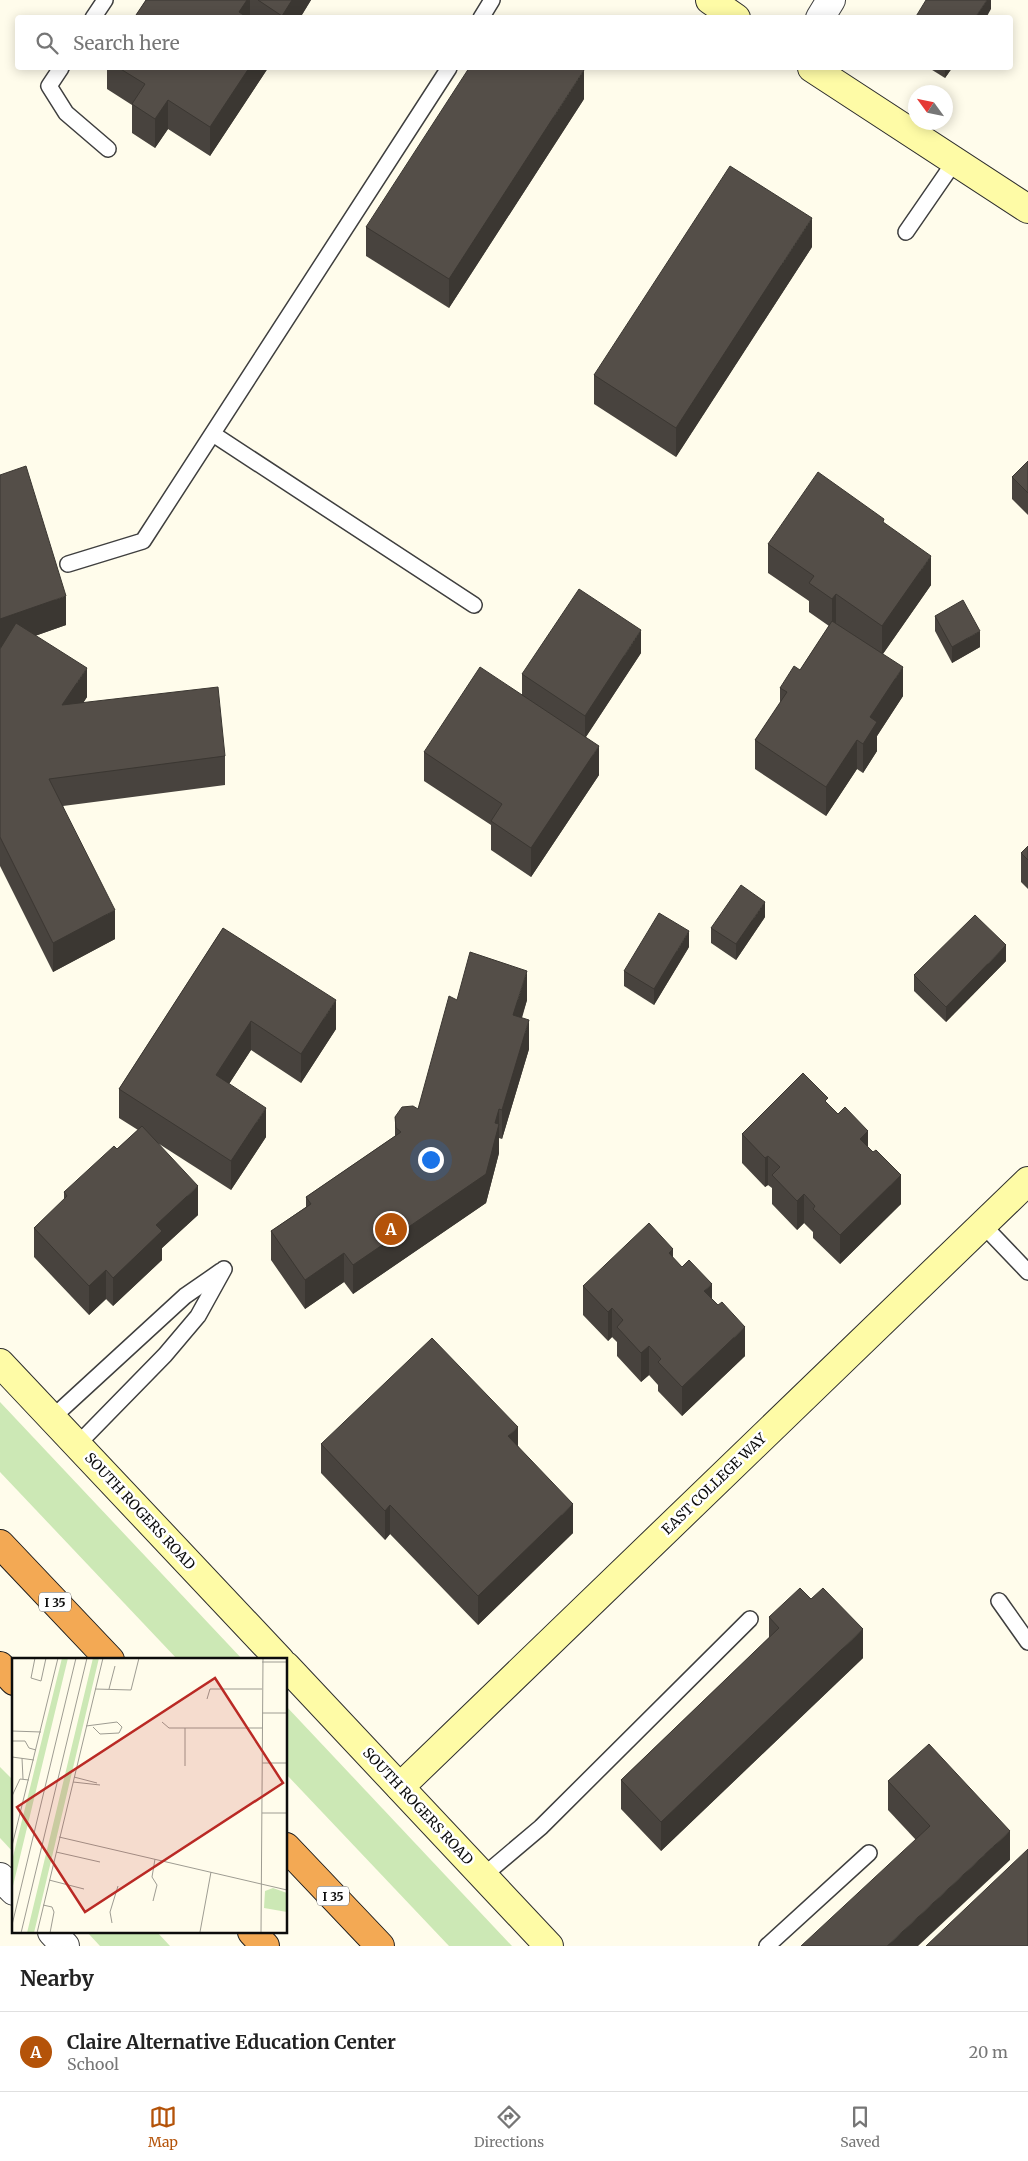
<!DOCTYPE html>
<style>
:root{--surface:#fff;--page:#f2f2f2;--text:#222;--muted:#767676;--line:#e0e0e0;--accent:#b45309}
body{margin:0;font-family:Merriweather,serif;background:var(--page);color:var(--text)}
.compass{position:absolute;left:908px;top:85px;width:45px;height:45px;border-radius:50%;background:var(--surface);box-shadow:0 2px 12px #0003;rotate:303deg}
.you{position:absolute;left:430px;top:1159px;width:18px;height:18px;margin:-12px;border:4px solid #fff;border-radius:50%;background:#1a73e8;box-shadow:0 0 0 8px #1a73e833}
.badge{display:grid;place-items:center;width:32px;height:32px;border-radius:50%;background:var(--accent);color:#fff;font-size:16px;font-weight:700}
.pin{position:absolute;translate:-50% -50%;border:2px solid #fff;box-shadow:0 1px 5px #0006}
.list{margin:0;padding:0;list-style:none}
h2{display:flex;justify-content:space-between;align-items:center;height:65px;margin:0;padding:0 20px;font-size:21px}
h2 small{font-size:16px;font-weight:400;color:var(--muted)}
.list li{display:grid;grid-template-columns:32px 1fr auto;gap:15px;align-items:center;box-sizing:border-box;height:80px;padding:0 20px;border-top:1px solid var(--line)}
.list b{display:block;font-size:19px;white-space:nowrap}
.list p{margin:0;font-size:16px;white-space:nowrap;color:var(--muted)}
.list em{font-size:16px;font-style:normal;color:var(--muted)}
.icon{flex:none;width:28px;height:28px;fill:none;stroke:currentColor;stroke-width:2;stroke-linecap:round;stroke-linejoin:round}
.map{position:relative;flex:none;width:1028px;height:1946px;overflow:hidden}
.search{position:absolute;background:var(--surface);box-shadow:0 2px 12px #0003;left:15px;right:15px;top:15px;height:55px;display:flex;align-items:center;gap:12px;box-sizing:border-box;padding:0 18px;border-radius:5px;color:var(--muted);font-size:19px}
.sheet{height:145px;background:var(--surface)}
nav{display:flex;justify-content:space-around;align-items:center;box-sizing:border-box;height:70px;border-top:1px solid var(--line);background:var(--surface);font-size:14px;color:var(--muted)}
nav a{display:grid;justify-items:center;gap:2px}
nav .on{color:var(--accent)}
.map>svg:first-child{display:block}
.green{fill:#cce8b5}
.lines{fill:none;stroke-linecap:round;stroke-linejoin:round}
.lane-casing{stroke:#3f3f3f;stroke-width:18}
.street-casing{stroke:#3f3f3f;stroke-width:30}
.secondary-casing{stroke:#2e2e2e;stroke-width:30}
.highway-casing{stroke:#1d1d1d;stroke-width:30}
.lane{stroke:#fff;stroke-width:15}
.street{stroke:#fff;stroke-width:28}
.secondary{stroke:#fefba6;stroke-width:28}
.highway{stroke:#f3a954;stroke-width:28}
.wall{fill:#48433e}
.shaded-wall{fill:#3b3732}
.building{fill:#544e48;stroke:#3b3732}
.labels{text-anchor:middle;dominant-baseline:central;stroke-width:5;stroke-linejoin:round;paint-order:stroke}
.shield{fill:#fff;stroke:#555;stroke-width:1}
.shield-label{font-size:12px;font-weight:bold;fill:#0c0c0c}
.street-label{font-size:14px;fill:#0c0c0c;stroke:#fff}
.inset-road{fill:none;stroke:#9e9c92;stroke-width:1}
.view{fill:#ba2a25;fill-opacity:0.15;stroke:#ba2a25;stroke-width:2.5}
.inset-edge{fill:none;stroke:#0c0c0c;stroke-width:2.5}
</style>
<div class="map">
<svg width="1028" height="1946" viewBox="0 0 1028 1946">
<rect width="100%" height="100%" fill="#fffceb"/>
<g class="green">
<path d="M0,1402L243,1660H178L0,1472Z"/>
<path d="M286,1706L512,1946H449L286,1774Z"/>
<path d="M0,1767L14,1781V1853L0,1838Z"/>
<path d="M87,1932H157L170,1946H100Z"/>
</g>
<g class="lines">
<g class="lane-casing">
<g id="lane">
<path d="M93,18L105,0"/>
<path d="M481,18L492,0"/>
<path d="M61,68L49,86L66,113L108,149"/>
<path d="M906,232L955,161"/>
<path d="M213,434L474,605"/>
<path d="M68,564L143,541L449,68"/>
<path d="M983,1225L1028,1272"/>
<path d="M52,1418L185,1296L221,1271"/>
<path d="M77,1445L165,1355L198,1316L224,1269"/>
<path d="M999,1601L1028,1642"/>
<path d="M483,1876L541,1827L750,1619"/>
<path d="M767,1946L869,1853"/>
</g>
</g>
<g class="street-casing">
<g id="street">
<path d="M820,18L831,0"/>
<path d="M0,1877L14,1891"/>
<path d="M52,1932L65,1946"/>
</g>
</g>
<g class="secondary-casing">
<g id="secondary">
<path d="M710,0L736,18"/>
<path d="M812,68L1028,209"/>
<path d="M0,1363L280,1660"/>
<path d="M286,1666L549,1946"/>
<path d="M400,1787L1028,1181"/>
</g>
</g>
<g class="highway-casing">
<g id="highway">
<path d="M0,1544L110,1660"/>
<path d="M0,1666L14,1681"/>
<path d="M286,1847L380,1946"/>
<path d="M252,1932L265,1946"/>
</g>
</g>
<use href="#lane" class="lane"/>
<use href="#street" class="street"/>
<use href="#secondary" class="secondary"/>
<use href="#highway" class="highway"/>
</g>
<g class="wall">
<path d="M146,0H311L300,18H134Z"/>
<path d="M107,68H268L210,156L168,129L155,148L132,133V105L107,89Z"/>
<path d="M929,68H952L945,78Z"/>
<path d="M584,99L449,308L366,256V227Z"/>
<path d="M812,247L676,457L594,404V375Z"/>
<path d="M1028,461V515L1012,499V477Z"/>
<path d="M0,475L66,625L35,636L87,697L83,703L225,756V785L63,806L115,939L53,972L0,866V649L1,647L0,648Z"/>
<path d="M884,523L931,585L883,654L903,696L877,736V751L863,773L857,769L826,816L755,769V740L780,703V688L800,670L829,626L809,612V601L768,573V544Z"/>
<path d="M935,616L980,647L952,663L935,631Z"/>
<path d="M641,653L586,737L599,775L531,877L491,850V825L424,781V752L522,695V674Z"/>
<path d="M1028,846V889L1021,882V853Z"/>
<path d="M765,917L736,960L711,943V928Z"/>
<path d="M223,928L336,1029L301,1083L251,1050L229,1084L266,1137L231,1190L156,1142L198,1215L162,1248V1260L113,1306L106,1299L89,1315L34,1257V1228L64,1200V1192L117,1149L138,1130L119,1118V1089Z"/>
<path d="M689,947L654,1005L624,986V971Z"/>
<path d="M1006,961L946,1022L914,991V975Z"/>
<path d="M457,1000H527L522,1018L529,1049L502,1139L499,1138V1153L486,1203L353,1294L344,1282L305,1309L271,1260V1231L306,1207V1197L395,1136V1117L418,1109Z"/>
<path d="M828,1104L868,1147L901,1204L840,1264L813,1238V1232L804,1223L797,1230L772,1204V1188L768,1185L765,1187L742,1163V1134Z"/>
<path d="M673,1258L712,1299L745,1356L682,1416L658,1391V1385L649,1375L641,1382L617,1356V1342L612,1337L608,1341L583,1315V1286Z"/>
<path d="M321,1444L518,1446L573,1533L478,1625L390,1534L385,1540L321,1473Z"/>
<path d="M769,1617L863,1658L661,1851L621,1809V1780L769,1638Z"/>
<path d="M888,1781L1010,1860L916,1840L888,1810Z"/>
</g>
<g class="shaded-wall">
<path d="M247,0H250V18H239V12Z"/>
<path d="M292,0H311L300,18H282V16Z"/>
<path d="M987,0H991V9L986,18H975Z"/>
<path d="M249,68H268L210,156V127Z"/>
<path d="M945,68H952L945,78Z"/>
<path d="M584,70V99L449,308V279Z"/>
<path d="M168,100V129L155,148V119Z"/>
<path d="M812,218V247L676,457V428Z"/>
<path d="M931,556V585L882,655V626Z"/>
<path d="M836,594V623L832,628V599Z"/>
<path d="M66,596V625L0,648V619Z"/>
<path d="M641,630V653L585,738V716Z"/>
<path d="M980,631V647L952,663V647Z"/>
<path d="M903,667V696L877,736V751L863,773V744L870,717Z"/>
<path d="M87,668V697L62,734V705Z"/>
<path d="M857,740V769L826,816V787Z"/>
<path d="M599,746V775L531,877V848Z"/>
<path d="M765,902V917L736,960V944Z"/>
<path d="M115,910V939L53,972V943Z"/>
<path d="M689,931V947L654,1005V989Z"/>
<path d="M1006,945V961L946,1022V1007Z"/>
<path d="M527,971V1000L513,1044V1015Z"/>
<path d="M336,1000V1029L301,1083V1054Z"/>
<path d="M529,1020V1049L502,1139V1110Z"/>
<path d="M251,1021V1050L216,1104V1075Z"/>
<path d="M266,1108V1137L231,1190V1161Z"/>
<path d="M499,1109V1153L486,1203L353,1294V1265L495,1123Z"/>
<path d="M868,1131V1160L860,1139Z"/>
<path d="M768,1156V1185L765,1187V1158Z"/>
<path d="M901,1175V1204L840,1264V1235Z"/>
<path d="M198,1186V1215L162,1248V1260L113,1306V1278L156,1225Z"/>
<path d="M804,1194V1223L797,1230V1201Z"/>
<path d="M673,1249V1278L669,1253Z"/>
<path d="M344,1253V1282L305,1309V1280Z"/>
<path d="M106,1270V1299L89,1315V1286Z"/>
<path d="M712,1284V1313L704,1291Z"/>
<path d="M612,1308V1337L608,1341V1312Z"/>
<path d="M745,1327V1356L682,1416V1387Z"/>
<path d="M649,1346V1375L641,1382V1353Z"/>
<path d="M518,1427V1456L508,1436Z"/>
<path d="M573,1504V1533L478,1625V1596Z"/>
<path d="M390,1505V1534L385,1540V1511Z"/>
<path d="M863,1629V1658L661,1851V1822Z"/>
<path d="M1010,1831V1860L918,1946H887Z"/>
</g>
<g class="building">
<path d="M146,0H247L239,12L248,18H134Z"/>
<path d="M258,0H292L282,16Z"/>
<path d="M926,0H987L975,18H915Z"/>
<path d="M119,68H249L210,127L168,100L155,119L132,104L145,84Z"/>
<path d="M469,68H580L584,70L449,279L366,227Z"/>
<path d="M730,166L812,218L676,428L594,375Z"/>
<path d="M1028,461V493L1012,477Z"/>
<path d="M26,466L66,596L0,619V475Z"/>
<path d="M818,472L884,519L883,522L931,556L882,626L836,594L832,599L809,583L814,576L768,544Z"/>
<path d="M579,589L641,630L585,716L522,674Z"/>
<path d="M963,600L980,631L952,647L935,616Z"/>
<path d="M832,621L903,667L870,717L877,722L863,744L857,740L826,787L755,740L787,692L780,688L794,666L800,670Z"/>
<path d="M16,623L87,668L62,705L218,687L225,756L49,779L115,910L53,943L0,837V649Z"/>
<path d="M480,667L599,746L531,848L491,821L502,804L424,752Z"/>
<path d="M1028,846V860L1021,853Z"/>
<path d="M741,885L765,902L736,944L711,928Z"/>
<path d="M659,913L689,931L654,989L624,971Z"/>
<path d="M975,915L1006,945L946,1007L914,975Z"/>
<path d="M223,928L336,1000L301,1054L251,1021L216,1075L266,1108L231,1161L119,1089Z"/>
<path d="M470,952L527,971L513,1015L529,1020L502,1110L499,1109L495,1123L499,1124L486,1174L353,1265L344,1253L305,1280L271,1231L311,1204L306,1197L401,1132L396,1128L395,1117L402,1107L413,1106L418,1109L449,996L457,1000Z"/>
<path d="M803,1073L828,1098L825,1101L838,1114L845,1107L868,1131L860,1139L873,1152L876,1150L901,1175L840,1235L813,1209L815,1206L804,1194L797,1201L772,1175L780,1167L768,1156L765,1158L742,1134Z"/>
<path d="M142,1126L198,1186L156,1225L162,1231L113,1278L106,1270L89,1286L34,1228L67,1196L64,1192L114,1146L117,1149Z"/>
<path d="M649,1223L673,1249L669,1253L682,1267L689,1260L712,1284L704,1291L718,1305L722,1302L745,1327L682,1387L658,1362L661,1359L649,1346L641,1353L617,1327L623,1320L612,1308L608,1312L583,1286Z"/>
<path d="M432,1338L518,1427L508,1436L573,1504L478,1596L390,1505L385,1511L321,1444Z"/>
<path d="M800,1588L811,1599L823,1588L863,1629L661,1822L621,1780L779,1628L769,1617Z"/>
<path d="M929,1744L1010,1831L887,1946H801L930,1826L888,1781Z"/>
<path d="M1028,1849V1946H926Z"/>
</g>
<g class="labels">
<g class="shield">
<rect x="39" y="1592.5" width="32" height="19" rx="4"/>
<rect x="317" y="1886.5" width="32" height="19" rx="4"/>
</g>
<g class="shield-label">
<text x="55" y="1602">I 35</text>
<text x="333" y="1896">I 35</text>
</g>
<g class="street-label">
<text transform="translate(714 1484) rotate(-44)">EAST COLLEGE WAY</text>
<text transform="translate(140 1511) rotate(47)">SOUTH ROGERS ROAD</text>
<text transform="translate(418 1806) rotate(47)">SOUTH ROGERS ROAD</text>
</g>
</g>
<g transform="translate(12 1658)">
<rect width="275" height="275" fill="#fffceb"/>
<path d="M50,0H56L0,232V203ZM81,0H87L22,275H15ZM261,230L275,235V254L252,250L253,233Z" fill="#cce8b5"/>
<path class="inset-road" d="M23,0L19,20L29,23L34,0M250,4H275M83,31L119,32L127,0M97,31L103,8M195,41L198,31H250M250,55H275M150,64L157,70H250M74,68L105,64L110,69L107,75L88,76L81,69M0,73L29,74M0,83H13L17,90L24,92M0,99L22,102M10,100L11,121M250,105H275M173,108V70M62,119L85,125M61,124L88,127M0,138L8,121L17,122M250,155H275M47,179L275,232M0,188L46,0M44,194L88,204M37,222L72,231M141,243L145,227L140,219L143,201M31,247L40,249L42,254L38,275M100,265L98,254L106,228M0,267L64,0M188,274L199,214M9,275L75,0M25,275L91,0M249,275L251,0"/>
<path class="view" d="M203,20L271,125L73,254L5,149Z"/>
<rect width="275" height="275" class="inset-edge"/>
</g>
</svg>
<svg class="compass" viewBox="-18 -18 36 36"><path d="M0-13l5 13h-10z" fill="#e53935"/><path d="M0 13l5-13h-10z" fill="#767676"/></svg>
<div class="you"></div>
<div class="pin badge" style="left:391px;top:1229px">A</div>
<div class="search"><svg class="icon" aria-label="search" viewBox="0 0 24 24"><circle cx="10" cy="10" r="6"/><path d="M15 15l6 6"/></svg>Search here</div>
</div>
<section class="sheet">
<h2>Nearby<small></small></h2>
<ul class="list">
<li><span class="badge">A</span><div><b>Claire Alternative Education Center</b><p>School</p></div><em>20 m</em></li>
</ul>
</section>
<nav>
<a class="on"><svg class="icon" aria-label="map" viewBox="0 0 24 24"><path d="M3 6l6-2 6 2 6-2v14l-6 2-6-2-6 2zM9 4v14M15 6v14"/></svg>Map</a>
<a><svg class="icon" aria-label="directions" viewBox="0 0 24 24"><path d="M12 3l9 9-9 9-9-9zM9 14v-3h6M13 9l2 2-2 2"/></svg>Directions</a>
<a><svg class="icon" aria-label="saved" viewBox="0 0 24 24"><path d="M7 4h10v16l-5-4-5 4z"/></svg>Saved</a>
</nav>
